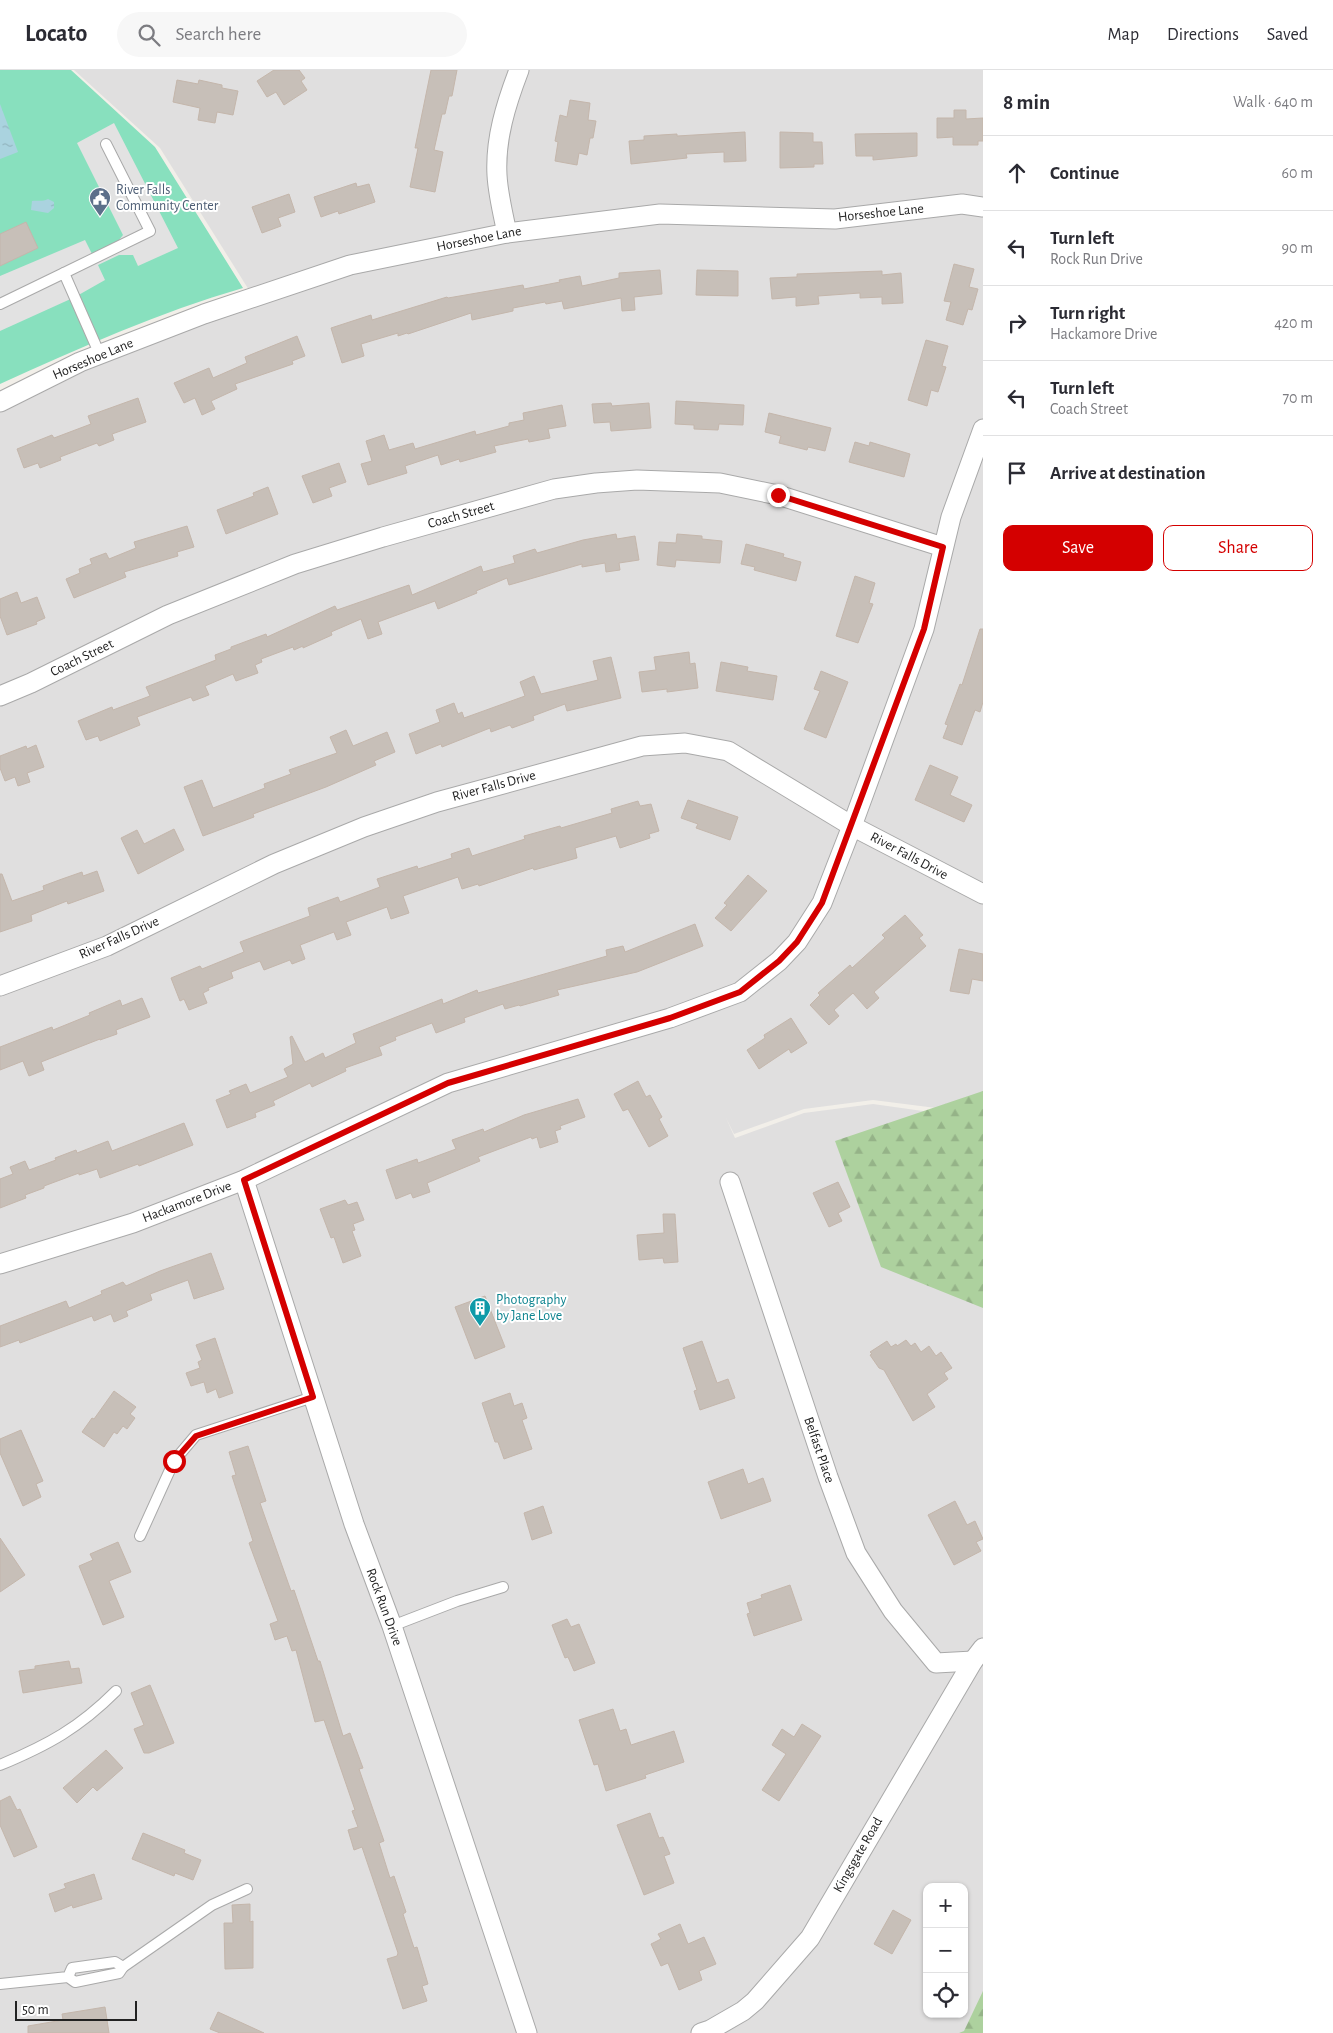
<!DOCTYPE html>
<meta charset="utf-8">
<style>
:root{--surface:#fff;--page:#f7f7f7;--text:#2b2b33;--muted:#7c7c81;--line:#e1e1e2;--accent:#d40000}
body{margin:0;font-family:"Alegreya Sans",sans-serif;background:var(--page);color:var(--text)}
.controls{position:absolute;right:15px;bottom:15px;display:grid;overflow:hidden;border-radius:10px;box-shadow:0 1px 4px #0004}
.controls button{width:45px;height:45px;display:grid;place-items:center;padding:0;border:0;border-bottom:1px solid var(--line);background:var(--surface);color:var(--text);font:25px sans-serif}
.scale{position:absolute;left:15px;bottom:12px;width:122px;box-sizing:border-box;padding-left:5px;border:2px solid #222;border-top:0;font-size:14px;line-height:18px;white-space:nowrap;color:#222;-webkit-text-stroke:4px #fff;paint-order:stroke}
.stop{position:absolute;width:15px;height:15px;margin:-11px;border:4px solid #d40000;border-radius:50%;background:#fff}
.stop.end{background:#d40000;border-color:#fff;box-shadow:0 1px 5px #0008}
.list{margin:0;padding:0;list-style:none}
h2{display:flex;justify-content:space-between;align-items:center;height:65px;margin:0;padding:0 20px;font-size:21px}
h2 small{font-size:16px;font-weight:400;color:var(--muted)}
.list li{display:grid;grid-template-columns:32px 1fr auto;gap:15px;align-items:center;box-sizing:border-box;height:75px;padding:0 20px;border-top:1px solid var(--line)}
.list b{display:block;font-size:19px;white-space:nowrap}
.list p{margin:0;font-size:16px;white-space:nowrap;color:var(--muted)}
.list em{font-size:16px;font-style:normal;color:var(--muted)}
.actions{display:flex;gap:10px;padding:15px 20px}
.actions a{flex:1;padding:11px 0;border:1px solid var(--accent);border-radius:10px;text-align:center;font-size:18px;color:var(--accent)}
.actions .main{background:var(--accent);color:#fff}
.icon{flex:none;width:28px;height:28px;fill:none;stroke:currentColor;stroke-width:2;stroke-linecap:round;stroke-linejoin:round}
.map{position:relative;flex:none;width:983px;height:1963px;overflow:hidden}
header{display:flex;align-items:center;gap:30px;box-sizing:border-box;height:70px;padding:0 25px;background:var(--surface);border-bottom:1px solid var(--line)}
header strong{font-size:24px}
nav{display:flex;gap:28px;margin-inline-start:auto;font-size:18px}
.search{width:350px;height:45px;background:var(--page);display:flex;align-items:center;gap:12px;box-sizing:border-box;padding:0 18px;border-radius:28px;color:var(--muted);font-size:19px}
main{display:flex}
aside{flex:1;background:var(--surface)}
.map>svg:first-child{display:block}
.residential{fill:#e0dfdf;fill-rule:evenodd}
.forest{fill:url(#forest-firs)}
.pitch{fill:#88e0be}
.parking{fill:#e2e2e2}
.water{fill:url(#water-ripples)}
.building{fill:#c7bfb8;stroke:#c4b6ab}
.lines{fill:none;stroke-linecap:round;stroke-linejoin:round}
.service-casing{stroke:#a9a9a9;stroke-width:12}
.minor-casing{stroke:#a9a9a9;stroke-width:21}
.service{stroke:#fff;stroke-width:10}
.minor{stroke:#fff;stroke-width:19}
.route{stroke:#d40000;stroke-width:6}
.labels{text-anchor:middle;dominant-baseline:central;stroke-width:4;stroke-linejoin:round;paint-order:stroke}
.service-label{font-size:14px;fill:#4e5e75;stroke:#fff;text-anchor:start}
.street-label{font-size:14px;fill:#222;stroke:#fff}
.culture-label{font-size:14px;fill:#0d838f;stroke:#fff;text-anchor:start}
</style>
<header>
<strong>Locato</strong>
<div class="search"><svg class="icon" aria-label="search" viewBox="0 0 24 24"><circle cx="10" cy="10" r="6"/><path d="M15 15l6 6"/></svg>Search here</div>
<nav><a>Map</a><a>Directions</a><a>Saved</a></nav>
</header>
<main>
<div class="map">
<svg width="983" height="1963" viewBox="0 0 983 1963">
<defs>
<pattern id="forest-firs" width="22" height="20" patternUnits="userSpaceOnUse" patternTransform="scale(1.25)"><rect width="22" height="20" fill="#add19e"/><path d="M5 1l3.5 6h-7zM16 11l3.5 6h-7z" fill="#95b388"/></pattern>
<pattern id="water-ripples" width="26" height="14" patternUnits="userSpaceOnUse" patternTransform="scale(1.25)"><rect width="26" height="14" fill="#aad3df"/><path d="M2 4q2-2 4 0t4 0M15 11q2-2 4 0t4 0" fill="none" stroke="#92b5bf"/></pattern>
</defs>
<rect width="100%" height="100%" fill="#f2efe9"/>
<path class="residential" d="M74,0H983V1054L944,1039L873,1030L804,1039L734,1064L726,1048L735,1068L804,1043L873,1034L944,1044L983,1058V1963H0V332L254,228L160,78ZM927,1817H964V1944H927Z"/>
<g class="forest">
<path d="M983,1021V1238L881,1197L835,1071Z"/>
<path d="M983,1921V1963H959L964,1961Z"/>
</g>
<path class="pitch" d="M0,0H71L155,77L243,218C160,242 79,278 0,314Z"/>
<path class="parking" d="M114,53L178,178L138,196L133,185H119L98,195L105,210L75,227L0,261V206L85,170L93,186L114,176L123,165L77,73Z"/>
<g class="water">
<path d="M0,34L18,82L0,89Z"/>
<path d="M48,129L54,132V138L48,143L31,140L32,131C38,130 42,132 48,129Z"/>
</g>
<g class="building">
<path d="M274,0H299L305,8L301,11L307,20L284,35L276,22L267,27L257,11Z"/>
<path d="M431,0H457L452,26H449L445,44H442L434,80L443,82L435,122L410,117L418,78H415Z"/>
<path d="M177,10L198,14L199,10L222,15V18L238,21L233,45L217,42L215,53L198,50L200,38L173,32Z"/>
<path d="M570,30L590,33L588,50L596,51L593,68H590L587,85L579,83L577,95L555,91L558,72L555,71L560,45L567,47Z"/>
<path d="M954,40H966V49L983,48V71H978V75H953V67L937,68V48H954Z"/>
<path d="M745,62L746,91L724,92V82L686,84L687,88L631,94L629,71L644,70V66L677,64V66Z"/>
<path d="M780,62L813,63V72H822L823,94H814V97L780,98Z"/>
<path d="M917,63V86L873,90V86H856L855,64Z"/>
<path d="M356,113L357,117L369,114L375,132L339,144L338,141L321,147L314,127Z"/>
<path d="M289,124L295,142L278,148L281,156L262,163L252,137Z"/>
<path d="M26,152L38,178L0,196V164Z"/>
<path d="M954,194L974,199L969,217L978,219L972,240L968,239L963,255L946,250L951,232L944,231Z"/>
<path d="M660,200L662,224L634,227L635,240L622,241L621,228L564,239L562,231L546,234L545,232L513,238V241L472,250L471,243L408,264L407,263L398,266V263L361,274L364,286L342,293L331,258L371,245L372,250L447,227L448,228L523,215L524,219L560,212L559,210L580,206L582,216L619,208V203Z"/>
<path d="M697,200L738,201V226L696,225Z"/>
<path d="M882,201V205L901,203L903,233L882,234V227L860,228V223L818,226L819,234L796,236V227L772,229L770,208L797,207V204Z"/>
<path d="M297,266L305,286L292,291L293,294L235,314L237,319L211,331L215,339L202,345L195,328L184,333L174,313L209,298L213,308L247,293L245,287Z"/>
<path d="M926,270L948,276L942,296L946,297L938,322L931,320L927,336L908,330Z"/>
<path d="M138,328L146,352L112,364L114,370L99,376L97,373L60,387L61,390L40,398L38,393L24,398L17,379L52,365L54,368L91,354L88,346Z"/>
<path d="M676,331L744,335L743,355L719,354L718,360L694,359V355L675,354Z"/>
<path d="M611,333L612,336L649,333L651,358L611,361L610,352L594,353L592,334Z"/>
<path d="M562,335L566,356L548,359L550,368L529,372L528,369L494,376L496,382L460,392L459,389L441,395L438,385L405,396L407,403L368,415L361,394L372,391L366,371L384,365L389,380L413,373L415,379L475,361L476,365L509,356V353L524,350L523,343Z"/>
<path d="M769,343L831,358L825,381L808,377L807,380L779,373L781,366L765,362Z"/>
<path d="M855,372L869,376L870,372L910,384L904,407L849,392Z"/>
<path d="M339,393L346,412L329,418L332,426L313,433L302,406Z"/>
<path d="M268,417L278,444L226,464L217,440L254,426L253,423Z"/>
<path d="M187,456L194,477L177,482L178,486L124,502L126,507L74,528L66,509L80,503L79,499L92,494L90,489L106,483L109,489L136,478L134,472Z"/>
<path d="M616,464L617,469L635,466L639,490L619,493L620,500L606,502L605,493L582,497V494L509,515L507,508L476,521L477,523L438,539L435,531L378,552L382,564L368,569L361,549L331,562L332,565L303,578V576L294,580L293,577L261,589L262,592L255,595L258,603L236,611L233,604L205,616L209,625L193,631L191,627L137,647L140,655L100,671L98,666L86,670L78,651L112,637L113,640L150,626L146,617L216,590L215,585L231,579V577L266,564L267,567L335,536L337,540L409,515L412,525L481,496L483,502L515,493L513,486L535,479L537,483L583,470Z"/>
<path d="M677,464L702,466V469L722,471L720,493L676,490L675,497L657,495L659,472L676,473Z"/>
<path d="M746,474L784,484L783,487L801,492L796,511L754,500L755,497L741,494Z"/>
<path d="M855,506L875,513L869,533L873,534L858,573L836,566Z"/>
<path d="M17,522L21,533L37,527L45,548L36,552L37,554L7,565L0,546V529Z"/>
<path d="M980,559H983V632L980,642L975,640L962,675L943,668L948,655L945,654L960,614L962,615Z"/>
<path d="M689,582L690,594L695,593L698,618L667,622V619L642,622L639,602L656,600L654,587Z"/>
<path d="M611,587L621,628L567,641L565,634L533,646L534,650L512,658L510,655L491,662L490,658L442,677L441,674L416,684L409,664L440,652L436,640L454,633L458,644L462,642L464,648L525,626L520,612L534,606L541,624L598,610L593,591Z"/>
<path d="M721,592L748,597L747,601L777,606L773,630L716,621Z"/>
<path d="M821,601L848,612L826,668L804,659L820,621L814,619Z"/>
<path d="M346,660L353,676L387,662L395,682L374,691L376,695L326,717L253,744L254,747L203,766L184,717L202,710L213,738L265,718L264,714L291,704L289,700L337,683L330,667Z"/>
<path d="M36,675L44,697L27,703L30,712L18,716L15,707L5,711L0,698V686L26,676L27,679Z"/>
<path d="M930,695L958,707L950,725L972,735L964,752L915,730Z"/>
<path d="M688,730L738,747L730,770L696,758L698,754L681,748Z"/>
<path d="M638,731L640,736L651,734L659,761L649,764L650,768L620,778L616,766L575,778L577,788L534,800L533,798L479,816L478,814L462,819L458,807L403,826L409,843L391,849L387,837L346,852L351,865L337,870L334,862L300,875L305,889L292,894L290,890L264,900L260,891L231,902L233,908L208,918L209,920L203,923L207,933L189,940L184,929L180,931L171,908L200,896L202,899L244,882L240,872L310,846L308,838L338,827L340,832L380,817L377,809L417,796L418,799L452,788L451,784L469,778L472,786L525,769L524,766L560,756L561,758L612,743L611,739Z"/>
<path d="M174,759L184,780L138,804L121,768L137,760L144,774Z"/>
<path d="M97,801L104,821L68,834L67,831L31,845L32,851L0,862V804H2L12,831L44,820L43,816L62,809L82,802L83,806Z"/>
<path d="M748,805L767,821L731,861L715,848L727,835L724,833Z"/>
<path d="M905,845L923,865L919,868L926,876L874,922L879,928L867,939L853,923L834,940L839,946L829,955L810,935L820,925L818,923L850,895L852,898L885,868L882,865Z"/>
<path d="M695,854L703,876L637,902L557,920L559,925L520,936L519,935L505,939L503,934L464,948L465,952L436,963L432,953L395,967L396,970L379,977L382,985L345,998L346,1001L312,1017L310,1013L273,1031L275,1035L255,1043L256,1047L227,1058L216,1030L231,1024L229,1021L246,1014L250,1023L288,1007L284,999L293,994L290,967L292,966L305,992L323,983L325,988L356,973L353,964L442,929L443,934L477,920L478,923L607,886L606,880L623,876L625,882Z"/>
<path d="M959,879L983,884V911L972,909L969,924L950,921Z"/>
<path d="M142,928L150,947L116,960L117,964L100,970V969L41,992L44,1000L29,1006L23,991L0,1000V977L52,957L53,960L90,945L89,943L120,930L122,936Z"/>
<path d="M791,948L807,973L791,983L789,979L759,999L747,980L765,968L764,965Z"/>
<path d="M638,1011L646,1027L650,1025L662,1047L659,1049L668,1066L649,1077L628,1039L623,1041L614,1024Z"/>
<path d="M578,1029L585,1047L560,1056L561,1059L555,1061L558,1072L540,1078L537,1067L532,1069L531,1067L478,1087L480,1091L427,1113L430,1122L413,1128L411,1123L396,1129L386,1100L417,1089L418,1093L456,1079L452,1070L483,1059L484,1062L524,1045Z"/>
<path d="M184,1053L193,1075L139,1096L138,1094L100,1108L97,1099L79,1105V1103L44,1116V1118L25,1125L26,1128L0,1138V1109L13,1104L10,1097L25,1091L29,1100L56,1090L55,1088L76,1080L77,1083L108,1071L112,1081Z"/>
<path d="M838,1112L850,1137L838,1143L842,1151L829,1157L813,1123Z"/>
<path d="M345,1130L348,1135L357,1132L364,1150L353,1154L355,1160L352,1161L361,1186L343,1193L334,1167L331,1168L320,1139Z"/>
<path d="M663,1144H675L678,1192L664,1193L663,1188L639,1190L637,1165L664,1163Z"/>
<path d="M211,1183L224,1219L194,1229L188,1210L150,1224L152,1230L126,1241L128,1246L114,1252L111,1244L94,1251L92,1246L20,1273L19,1270L0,1277V1256L66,1231L69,1238L102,1224L101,1221L123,1212L126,1216L160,1201Z"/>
<path d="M485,1226L505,1277L475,1289L455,1237Z"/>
<path d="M215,1268L233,1323L219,1328L216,1319L207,1323L204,1312L191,1316L186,1303L200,1298L198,1292L202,1290L196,1275Z"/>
<path d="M906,1270L911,1276L915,1273L921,1282L929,1276L936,1286L941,1282L952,1298L944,1303L948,1309L927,1324L935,1337L913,1351L884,1300L879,1298L870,1285L872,1284L870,1282L887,1271L891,1277L896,1274L897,1276Z"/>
<path d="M702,1271L717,1313L728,1309L735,1328L700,1340L694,1321L697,1320L683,1278Z"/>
<path d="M114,1321L136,1337L130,1344L135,1348L127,1359L123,1356L117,1364L114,1362L104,1377L82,1362L92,1348L94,1349Z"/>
<path d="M510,1323L514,1336L522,1333L527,1348L522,1350L532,1379L504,1389L498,1372H495L482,1333Z"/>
<path d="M21,1360L43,1411L36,1414L41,1427L23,1436L0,1383V1369Z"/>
<path d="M248,1376L266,1431L260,1433L291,1521L294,1520L318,1591H320L343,1666L350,1663L363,1698L359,1699L384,1771L379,1773L390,1808L394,1806L406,1842L403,1844L414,1878L417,1877L428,1914L422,1916L427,1931L403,1939L387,1889L397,1886L398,1883L362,1777L354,1780L348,1760L358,1757L352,1741L355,1740L324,1650L315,1652L296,1580L292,1581L287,1566L275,1570L270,1554L278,1551L249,1473L253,1471L232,1406L236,1405L229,1382Z"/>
<path d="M743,1399L748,1414L763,1408L771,1431L721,1449L708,1412Z"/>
<path d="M955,1431L967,1455L975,1451L983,1469L976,1472L981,1481L954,1495L928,1445Z"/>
<path d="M543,1436L552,1463L532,1470L524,1443Z"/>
<path d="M0,1468L25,1505L0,1522Z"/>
<path d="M118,1472L131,1502L109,1511L124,1547L103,1555L79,1496L93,1490L90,1484Z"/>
<path d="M790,1515L802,1550L754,1566L747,1544L750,1543L747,1533L762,1528L761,1525Z"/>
<path d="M567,1549L571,1557L579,1554L595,1593L574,1601L568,1587L565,1588L552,1555Z"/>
<path d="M69,1591L71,1599L79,1598L82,1613L23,1623L19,1601L35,1599V1596Z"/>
<path d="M150,1615L174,1673L149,1683H144L134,1659L144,1655L131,1623Z"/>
<path d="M613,1639L620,1661L626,1659L631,1675L674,1661L684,1692L645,1705L646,1708L606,1721L598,1694L594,1695L579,1650Z"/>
<path d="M802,1654L821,1666L779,1731L762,1720L786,1684L772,1675L782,1659L794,1667Z"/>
<path d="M106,1680L123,1698L97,1721L93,1717L77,1733L63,1718Z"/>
<path d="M10,1726L17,1740L20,1739L37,1777L14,1787L0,1755V1731Z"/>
<path d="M650,1743L659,1768L663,1767L670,1784L664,1786L674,1813L644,1825L617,1755Z"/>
<path d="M143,1763L185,1780L184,1783L201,1790L193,1810L175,1803L174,1806L132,1789Z"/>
<path d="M94,1804L102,1829L73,1838L72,1835L55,1842L49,1824L66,1818L64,1814Z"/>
<path d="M250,1834V1852L253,1851V1898L225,1899L224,1853H233L232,1835Z"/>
<path d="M893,1840L911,1850L892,1884L874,1874Z"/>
<path d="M680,1854L688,1874L704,1867L716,1894L699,1901L702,1910L679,1920L668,1893L661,1896L651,1874L661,1869L658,1864Z"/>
<path d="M105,1937L109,1963H28V1956L63,1950L62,1944Z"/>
<path d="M218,1942L264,1963H220L210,1959Z"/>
</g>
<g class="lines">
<g class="service-casing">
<g id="service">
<path d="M64,203L150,161L106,74"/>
<path d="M0,234L64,203L100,285"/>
<path d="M140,1466L174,1391L196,1365L313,1327"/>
<path d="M392,1556L457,1531L503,1517"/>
<path d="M0,1695C48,1675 79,1658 116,1621"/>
<path d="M123,1897L212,1835L247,1819"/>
<path d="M0,1914L68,1907L75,1912L119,1903L123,1897L115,1892L72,1898L68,1907"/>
</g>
</g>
<g class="minor-casing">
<g id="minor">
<path d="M507,163C503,144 498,124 497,105C495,69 506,34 519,0"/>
<path d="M0,332L80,292L204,244L350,195L507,163L660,144L835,149L962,134L983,137"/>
<path d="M0,626L31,613L168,545L295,494L383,467L554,419L596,413L637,410L720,413L778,425L943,477"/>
<path d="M0,916L107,876L274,794L364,757L437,732L642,676L685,673L728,681L852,756L983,824"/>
<path d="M244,1110L354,1454L392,1556L527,1963"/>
<path d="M730,1112L828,1407L856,1483L893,1541L936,1593L973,1591"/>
<path d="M0,1194L133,1153L244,1110L448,1013L670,948L740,922L779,891L797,872L822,833L852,756L924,559L951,447L983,359"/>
<path d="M701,1963L710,1960L743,1941L755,1931L810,1868L973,1591L983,1578"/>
</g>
</g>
<use href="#service" class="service"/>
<use href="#minor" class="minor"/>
</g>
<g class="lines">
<path class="route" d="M174,1391L196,1366L313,1327L244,1110L448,1013L670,948L740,922L779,891L797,872L822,833L924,559L943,477L778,425"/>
</g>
<defs>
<g id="civic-pin" transform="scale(1.125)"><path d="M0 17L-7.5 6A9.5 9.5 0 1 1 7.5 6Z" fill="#5c6f8a" stroke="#fff"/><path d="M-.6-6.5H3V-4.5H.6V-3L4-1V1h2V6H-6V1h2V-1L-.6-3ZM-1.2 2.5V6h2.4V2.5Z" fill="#fff"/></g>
<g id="building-pin" transform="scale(1.125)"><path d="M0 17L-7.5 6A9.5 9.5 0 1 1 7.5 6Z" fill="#0f9aa8" stroke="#fff"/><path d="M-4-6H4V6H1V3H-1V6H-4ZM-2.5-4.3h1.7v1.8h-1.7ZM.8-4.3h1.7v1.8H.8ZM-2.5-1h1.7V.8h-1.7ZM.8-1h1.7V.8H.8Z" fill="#fff"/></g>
</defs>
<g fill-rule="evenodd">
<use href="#civic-pin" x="100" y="128"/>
<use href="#building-pin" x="480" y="1238"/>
</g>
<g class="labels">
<g class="service-label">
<text x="116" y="120">River Falls<tspan x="116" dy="16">Community Center</tspan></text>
</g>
<g class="street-label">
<text transform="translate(881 143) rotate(-6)">Horseshoe Lane</text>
<text transform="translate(479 169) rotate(-11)">Horseshoe Lane</text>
<text transform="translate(93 289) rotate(-23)">Horseshoe Lane</text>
<text transform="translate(461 445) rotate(-16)">Coach Street</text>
<text transform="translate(82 588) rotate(-26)">Coach Street</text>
<text transform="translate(494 716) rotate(-15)">River Falls Drive</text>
<text transform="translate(909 786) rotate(28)">River Falls Drive</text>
<text transform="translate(119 868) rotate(-24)">River Falls Drive</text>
<text transform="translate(187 1132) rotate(-21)">Hackamore Drive</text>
<text transform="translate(819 1380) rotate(71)">Belfast Place</text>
<text transform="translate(384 1537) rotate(70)">Rock Run Drive</text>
<text transform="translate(858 1785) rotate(-60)">Kingsgate Road</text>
</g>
<g class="culture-label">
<text x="496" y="1230">Photography<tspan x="496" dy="16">by Jane Love</tspan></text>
</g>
</g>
</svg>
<div class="controls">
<button>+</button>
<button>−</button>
<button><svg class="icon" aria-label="locate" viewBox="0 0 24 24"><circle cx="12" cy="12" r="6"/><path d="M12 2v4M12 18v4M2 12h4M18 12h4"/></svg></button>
</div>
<div class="scale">50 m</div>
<div class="stop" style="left:174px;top:1391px"></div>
<div class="stop end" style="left:778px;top:425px"></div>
</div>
<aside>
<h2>8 min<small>Walk · 640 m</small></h2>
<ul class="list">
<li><svg class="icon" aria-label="ahead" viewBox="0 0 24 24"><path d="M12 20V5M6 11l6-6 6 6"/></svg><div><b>Continue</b></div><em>60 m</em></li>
<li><svg class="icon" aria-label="left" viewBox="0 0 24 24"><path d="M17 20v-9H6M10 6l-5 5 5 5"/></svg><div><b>Turn left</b><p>Rock Run Drive</p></div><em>90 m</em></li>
<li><svg class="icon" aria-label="right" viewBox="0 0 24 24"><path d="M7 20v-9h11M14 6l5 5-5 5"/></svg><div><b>Turn right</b><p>Hackamore Drive</p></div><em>420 m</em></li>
<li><svg class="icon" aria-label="left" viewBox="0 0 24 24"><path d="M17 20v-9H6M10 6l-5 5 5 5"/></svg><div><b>Turn left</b><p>Coach Street</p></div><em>70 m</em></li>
<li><svg class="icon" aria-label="arrive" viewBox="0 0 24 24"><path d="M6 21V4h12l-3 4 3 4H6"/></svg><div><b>Arrive at destination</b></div></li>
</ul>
<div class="actions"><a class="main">Save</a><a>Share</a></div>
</aside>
</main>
